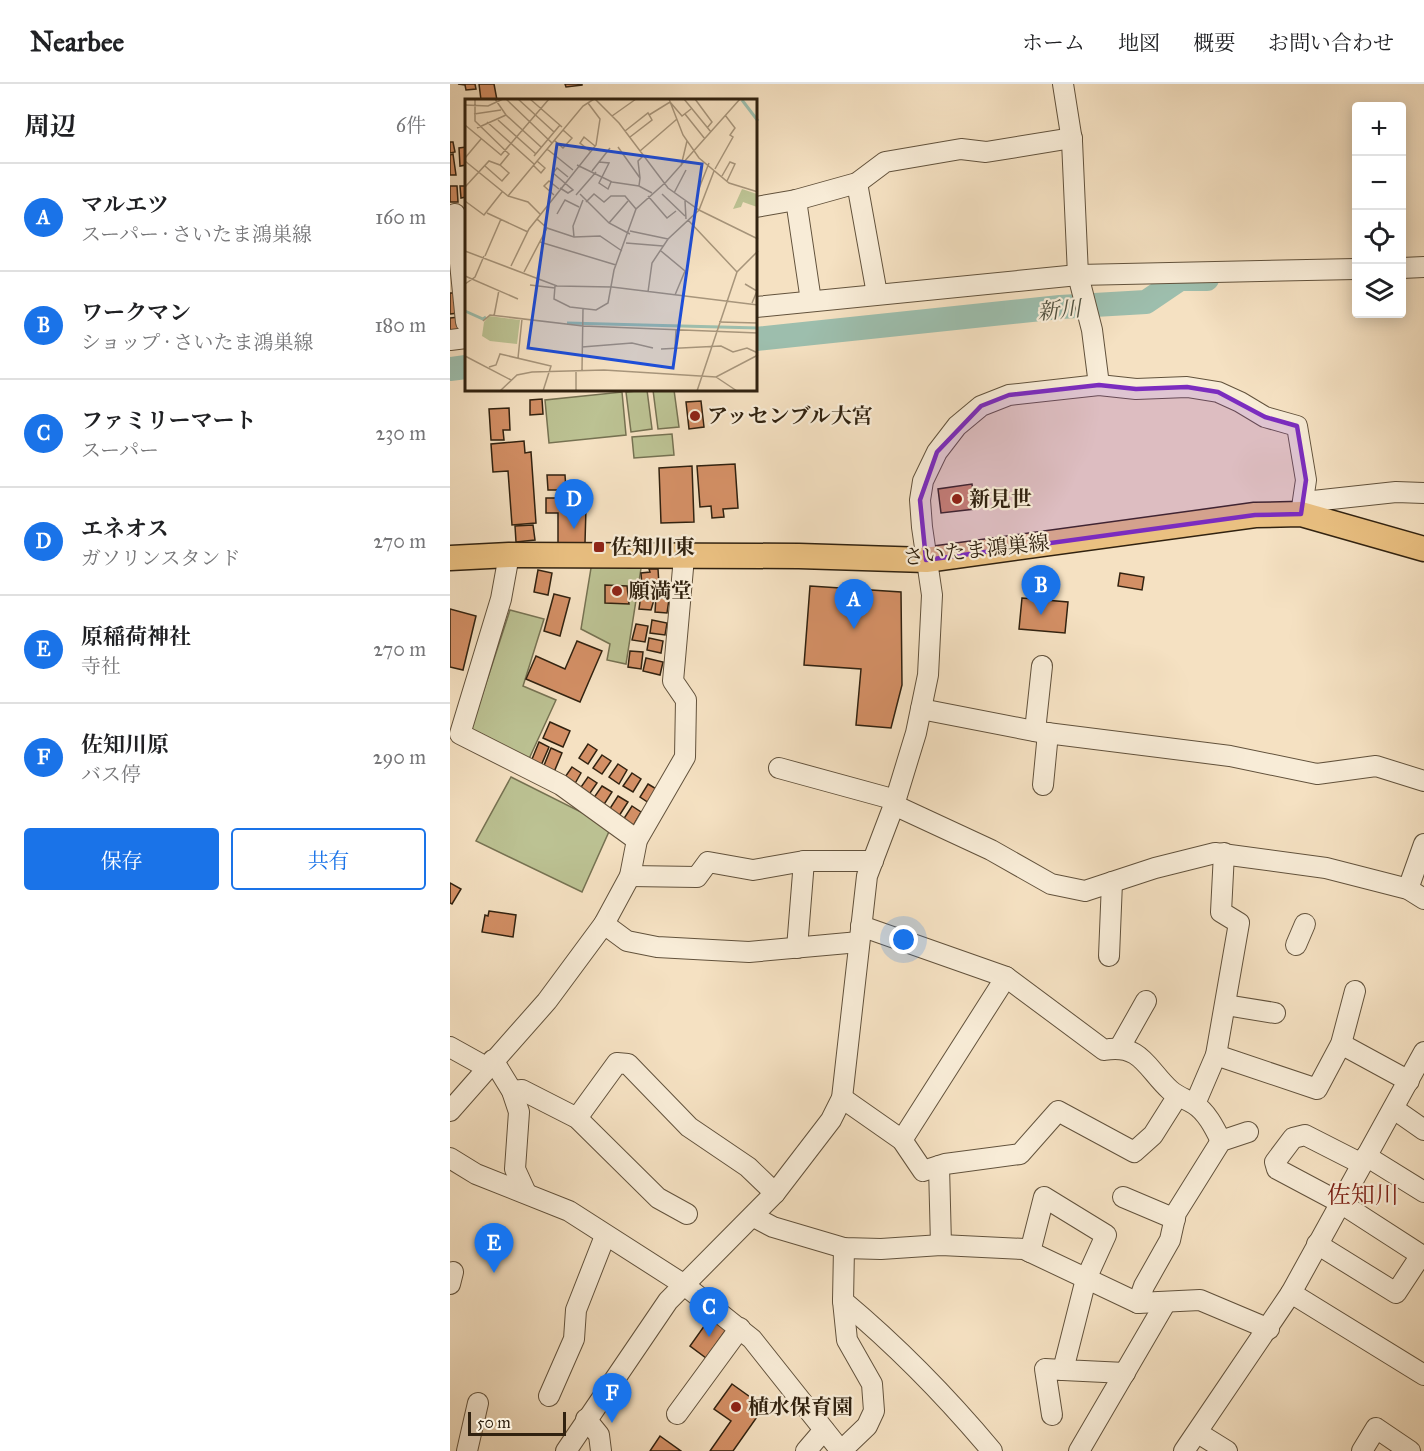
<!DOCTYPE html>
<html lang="ja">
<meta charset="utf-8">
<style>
:root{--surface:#fff;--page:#f2f2f2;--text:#202124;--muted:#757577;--line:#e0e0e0;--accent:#1a73e8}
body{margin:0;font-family:"IM FELL Great Primer","Noto Serif JP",serif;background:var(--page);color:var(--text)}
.controls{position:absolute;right:18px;top:18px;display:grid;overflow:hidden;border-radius:6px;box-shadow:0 3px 15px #0003}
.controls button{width:54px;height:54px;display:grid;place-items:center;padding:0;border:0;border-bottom:2px solid var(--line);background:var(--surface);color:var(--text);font:30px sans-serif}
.scale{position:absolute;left:18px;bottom:15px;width:98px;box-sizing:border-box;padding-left:6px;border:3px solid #312210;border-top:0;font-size:16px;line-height:21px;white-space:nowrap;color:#312210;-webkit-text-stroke:4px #f8ecd7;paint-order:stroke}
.you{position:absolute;left:454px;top:856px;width:21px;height:21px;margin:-15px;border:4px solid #fff;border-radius:50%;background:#1a73e8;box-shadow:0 0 0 9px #1a73e833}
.badge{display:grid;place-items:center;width:39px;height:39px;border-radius:50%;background:var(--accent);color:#fff;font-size:20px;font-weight:700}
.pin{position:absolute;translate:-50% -50px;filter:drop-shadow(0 2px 3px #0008)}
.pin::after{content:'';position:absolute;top:32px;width:21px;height:18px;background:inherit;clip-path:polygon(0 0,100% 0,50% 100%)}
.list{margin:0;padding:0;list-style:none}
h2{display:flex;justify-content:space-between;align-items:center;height:78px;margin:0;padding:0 24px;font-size:26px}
h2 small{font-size:20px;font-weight:400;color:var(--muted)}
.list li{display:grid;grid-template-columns:39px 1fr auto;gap:18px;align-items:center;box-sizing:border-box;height:108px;padding:0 24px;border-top:2px solid var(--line)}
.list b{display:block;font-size:22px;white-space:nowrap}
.list p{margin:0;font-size:20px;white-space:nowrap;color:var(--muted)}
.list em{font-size:20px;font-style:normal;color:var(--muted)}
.actions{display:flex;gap:12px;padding:18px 24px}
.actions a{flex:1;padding:14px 0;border:2px solid var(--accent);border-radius:6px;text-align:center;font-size:21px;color:var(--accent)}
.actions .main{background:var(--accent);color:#fff}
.icon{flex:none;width:33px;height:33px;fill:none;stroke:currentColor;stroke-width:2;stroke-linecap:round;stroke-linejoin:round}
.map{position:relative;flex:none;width:974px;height:1367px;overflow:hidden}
header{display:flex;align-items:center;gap:36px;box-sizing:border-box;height:84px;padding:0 30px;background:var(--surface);border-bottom:2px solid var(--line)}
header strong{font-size:28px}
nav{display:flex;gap:33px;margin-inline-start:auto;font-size:21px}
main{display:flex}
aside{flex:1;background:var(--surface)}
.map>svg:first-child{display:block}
.green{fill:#bcc293;stroke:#767252;stroke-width:1.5}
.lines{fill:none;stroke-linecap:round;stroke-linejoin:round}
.river{stroke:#9dbead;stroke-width:24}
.building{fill:#d38f65;stroke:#312210;stroke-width:1.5}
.minor-casing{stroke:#62523c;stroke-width:22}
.major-casing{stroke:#312210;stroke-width:27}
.minor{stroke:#f8ecd7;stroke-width:20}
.major{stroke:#eac081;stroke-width:24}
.marked{fill:#7b2cbf;fill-opacity:0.2;stroke:#7b2cbf;stroke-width:4.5;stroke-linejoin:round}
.poi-dot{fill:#8f2418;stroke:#f8ecd7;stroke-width:2}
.labels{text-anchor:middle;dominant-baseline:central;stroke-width:4.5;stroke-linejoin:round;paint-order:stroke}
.poi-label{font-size:21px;font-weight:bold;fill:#312210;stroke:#f8ecd7;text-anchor:start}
.street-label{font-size:21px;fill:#312210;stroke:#f8ecd7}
.water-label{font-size:22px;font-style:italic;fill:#51513f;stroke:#f8ecd7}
.quarter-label{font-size:24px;fill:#7a1f14;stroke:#f8ecd7}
.inset-river{fill:none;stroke:#9dbead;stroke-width:3}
.inset-road{fill:none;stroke:#a7957b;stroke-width:1.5}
.view{fill:#1d4ed8;fill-opacity:0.15;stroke:#1d4ed8;stroke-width:3}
.inset-edge{fill:none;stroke:#312210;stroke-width:3}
</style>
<header>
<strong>Nearbee</strong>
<nav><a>ホーム</a><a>地図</a><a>概要</a><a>お問い合わせ</a></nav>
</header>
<main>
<aside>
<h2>周辺<small>6件</small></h2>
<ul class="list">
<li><span class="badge">A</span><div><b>マルエツ</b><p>スーパー · さいたま鴻巣線</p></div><em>160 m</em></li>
<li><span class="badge">B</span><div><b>ワークマン</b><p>ショップ · さいたま鴻巣線</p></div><em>180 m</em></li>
<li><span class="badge">C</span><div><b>ファミリーマート</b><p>スーパー</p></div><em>230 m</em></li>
<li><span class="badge">D</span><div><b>エネオス</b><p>ガソリンスタンド</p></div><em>270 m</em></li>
<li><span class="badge">E</span><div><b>原稲荷神社</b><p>寺社</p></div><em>270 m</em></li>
<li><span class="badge">F</span><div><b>佐知川原</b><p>バス停</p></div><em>290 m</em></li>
</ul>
<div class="actions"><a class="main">保存</a><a>共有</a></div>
</aside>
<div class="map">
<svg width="974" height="1367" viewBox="0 0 974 1367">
<rect width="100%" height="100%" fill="#f5e1c2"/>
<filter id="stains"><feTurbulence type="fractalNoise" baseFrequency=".00333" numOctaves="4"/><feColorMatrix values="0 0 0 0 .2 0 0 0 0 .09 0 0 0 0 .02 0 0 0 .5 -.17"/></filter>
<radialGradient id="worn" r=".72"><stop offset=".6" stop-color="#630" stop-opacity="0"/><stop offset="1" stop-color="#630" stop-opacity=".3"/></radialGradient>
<g class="green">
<path d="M197,306L202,345L181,348L176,308Z"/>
<path d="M203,306H224L229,343L208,345Z"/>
<path d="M172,308L176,351L99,359L95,316Z"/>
<path d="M222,350L224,371L184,374L182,353Z"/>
<path d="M142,478H192L176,580L157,576L160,560L131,545Z"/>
<path d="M60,526L94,535L73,602L106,616L78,677L20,648Z"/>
<path d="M61,693L161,743L132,808L26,757Z"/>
</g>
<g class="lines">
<g class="river">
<path d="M306,255L610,223L696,218L730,195H757"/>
<path d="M0,285L16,283"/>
</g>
</g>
<g class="building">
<path d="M8,0H25L26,5L16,6L15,1Z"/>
<path d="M29,0H44L47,16H31Z"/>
<path d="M115,0H132V1L116,3Z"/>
<path d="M0,58H3L5,68L0,69Z"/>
<path d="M16,63V81L10,82L9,64Z"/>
<path d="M3,70L6,91H0V71Z"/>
<path d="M0,102H7L8,118H0Z"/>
<path d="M10,102H16V113L11,114Z"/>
<path d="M0,209H5L8,229L0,230Z"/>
<path d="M9,233L11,250L0,251V234Z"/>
<path d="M92,315L93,330L80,331V316Z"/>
<path d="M251,317L254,343L239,345L236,318Z"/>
<path d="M59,324L60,346H53L54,356H41L39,325Z"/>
<path d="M74,357L75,369L81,368L86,439L62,441L58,387L43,388L41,360Z"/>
<path d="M285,380L288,424L273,425L274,433L262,434L261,422L250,423L247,382Z"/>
<path d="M242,382L244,438L211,439L209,384Z"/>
<path d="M97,391H115L116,406H98Z"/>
<path d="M522,400L525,425L491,429L488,405Z"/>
<path d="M113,406H129V423H136L135,459H108V429H96V414H112Z"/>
<path d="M83,441L85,456L66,458L65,442Z"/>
<path d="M199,485H208L209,501L192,502L191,489L200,488Z"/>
<path d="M88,486L102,489L98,511L84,508Z"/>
<path d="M670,489L694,493L692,506L668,502Z"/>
<path d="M155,501L177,502L179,520L155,519Z"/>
<path d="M360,502L451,508L452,601L441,644L406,641L411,585L354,581Z"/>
<path d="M199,508L206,509L201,526L189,525L191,511L199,512Z"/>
<path d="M104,510L120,514L110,552L94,547Z"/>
<path d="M206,513L219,515L217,529L205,528Z"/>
<path d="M572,514L618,518L615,549L569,545Z"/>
<path d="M0,525L26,532L13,586L0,583Z"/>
<path d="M202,536L217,539L215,551L200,549Z"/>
<path d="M186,540L198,542L195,558L182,556Z"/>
<path d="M199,554L213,557L211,569L197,566Z"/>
<path d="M127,557L152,567L130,618L76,595L86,572L115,585Z"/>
<path d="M180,567L193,568L191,585L178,583Z"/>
<path d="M196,574L213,578L210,591L193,587Z"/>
<path d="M100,638L120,647L113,663L93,654Z"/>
<path d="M89,658L99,663L90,684L80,680Z"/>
<path d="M138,660L147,666L138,680L129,674Z"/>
<path d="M101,664L112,669L104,688L93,684Z"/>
<path d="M152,671L161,677L152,690L143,684Z"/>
<path d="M168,680L177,686L169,700L159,693Z"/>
<path d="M122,683L131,689L123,703L113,696Z"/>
<path d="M182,689L191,695L183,708L173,702Z"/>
<path d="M138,693L147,699L138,712L129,706Z"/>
<path d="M198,700L208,706L199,719L190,713Z"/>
<path d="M152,702L162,708L153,722L143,715Z"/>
<path d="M168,712L178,718L169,732L159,726Z"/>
<path d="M182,722L191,728L183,742L173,736Z"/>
<path d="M0,799L11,805L2,820L0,819Z"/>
<path d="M39,827L66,831L63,853L32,848L35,831L38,832Z"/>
<path d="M262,1231L278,1243L256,1274L240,1262Z"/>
<path d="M282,1300L314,1323L283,1367H260L281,1337L264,1325Z"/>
<path d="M210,1352L231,1367H200Z"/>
</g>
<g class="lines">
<g class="minor-casing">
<g id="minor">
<path d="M613,0L622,57L628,191L642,246L649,301"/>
<path d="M407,99L427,210"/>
<path d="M346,116L361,217"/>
<path d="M306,123L346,116L407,99L435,78L511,65L536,68L622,54"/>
<path d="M5,130L16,238"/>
<path d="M952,184L974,183"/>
<path d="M306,223L628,191L906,185"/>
<path d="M0,256L16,254"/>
<path d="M854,418L946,408L974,409"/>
<path d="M59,471L51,515L10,650L111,701L187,756"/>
<path d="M471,625L589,648L780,672L867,690L926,682L974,697"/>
<path d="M585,647L592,582"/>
<path d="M329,684L446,716"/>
<path d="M593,701L598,649"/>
<path d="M444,721L541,766L601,800L635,807L705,784L765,769L876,784L958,805L974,815"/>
<path d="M180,792L247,793L258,778L303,786L354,777H423"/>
<path d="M958,805L974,760"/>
<path d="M154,840L177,857L207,863L299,868L409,858"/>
<path d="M411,842L556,893L654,966C691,959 697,985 720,1006C728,1013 736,1015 744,1020C757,1028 765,1045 771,1057"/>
<path d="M846,861L855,840"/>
<path d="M347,864L354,777"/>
<path d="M659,872L662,798"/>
<path d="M776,921L825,929"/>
<path d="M891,960L959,997"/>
<path d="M0,963L36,983"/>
<path d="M670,963L696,917"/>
<path d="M766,971L867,1005L891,960L905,907"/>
<path d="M43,976L62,1007L69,1028L65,1085L76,1109"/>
<path d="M62,1007L72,1006L127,1034L208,1114L237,1130"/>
<path d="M392,1014L452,1056L473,1087L495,1080L570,1070L608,1027L684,1068L703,1051L727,1013"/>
<path d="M745,1020L766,971L789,839L771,828L774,769"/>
<path d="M944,1025L974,1046"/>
<path d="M0,1027L97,917L154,840L180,792L187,756L235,673L236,616L223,597L234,473"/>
<path d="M127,1034L167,979L178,980L239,1043L298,1083L325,1109"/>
<path d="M452,1056L556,893"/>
<path d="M916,1072L974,1108"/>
<path d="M0,1074L26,1090L119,1127L233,1200L302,1255L391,1367"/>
<path d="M489,1082L491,1161"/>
<path d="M673,1113L725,1135"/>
<path d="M304,1133L323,1143L394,1164L431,1165L491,1161L574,1165L688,1219L750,1216L819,1245"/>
<path d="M867,1160L946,1209L971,1171L889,1118L827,1085L825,1078L843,1054L855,1051L912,1080"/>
<path d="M394,1164L393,1217C448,1263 496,1312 542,1367"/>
<path d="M580,1168L594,1113L656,1151L636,1195L613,1286L675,1289"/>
<path d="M0,1200L3,1188"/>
<path d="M841,1209L974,1291"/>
<path d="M688,1219L694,1202L720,1156L726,1129L771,1057L798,1048"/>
<path d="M99,1312L124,1255L126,1226L155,1152"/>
<path d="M227,1330L290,1244"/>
<path d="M602,1331L595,1285L613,1286"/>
<path d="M136,1335L149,1351L151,1367"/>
<path d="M748,1349L777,1367"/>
<path d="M17,1367L28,1319"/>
<path d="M116,1367L218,1217L325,1109L381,1036L392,1014L417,792L444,721L466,649L478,591L482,511L472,443L470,416L473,397L487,368L507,342L531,322L559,311L649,301L686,305L737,303L768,308L790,318L815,333L847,342L856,396L851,430"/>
<path d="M356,1367L374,1346"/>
<path d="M391,1367L417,1342L424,1327L422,1300L397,1256L393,1217"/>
<path d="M629,1367L716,1218"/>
<path d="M734,1367L841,1209L974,968"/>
<path d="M912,1367L926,1344L960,1367"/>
</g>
</g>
<g class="major-casing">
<path id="major" d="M0,474L59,471L349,472L476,476L805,431L851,430L974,465"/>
</g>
<use href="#minor" class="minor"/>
<use href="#major" class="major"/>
</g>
<path class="marked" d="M649,301L686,305L737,303L768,308L815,333L847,342L856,396L851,430L805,431L476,476L470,416L487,368L531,322L559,311Z"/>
<g class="poi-dot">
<circle cx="245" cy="332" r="6"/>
<circle cx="507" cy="415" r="6"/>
<rect x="143" y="457" width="12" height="12" rx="3"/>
<circle cx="167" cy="507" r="6"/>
<circle cx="286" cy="1323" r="6"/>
</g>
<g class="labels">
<g class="poi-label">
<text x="257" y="332">アッセンブル大宮</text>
<text x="519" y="415">新見世</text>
<text x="161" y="463">佐知川東</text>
<text x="179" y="507">願満堂</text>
<text x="298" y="1323">植水保育園</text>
</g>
<g class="street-label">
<text transform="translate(526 466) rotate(-6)">さいたま鴻巣線</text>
</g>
<g class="water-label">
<text transform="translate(609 226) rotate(-5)">新川</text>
</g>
<g class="quarter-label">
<text x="913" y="1111">佐知川</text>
</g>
</g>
<g transform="translate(15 15)">
<rect width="292" height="292" fill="#f5e1c2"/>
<path d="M277,90L292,95V108L278,103L276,108L268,110ZM24,217L55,221L52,245L25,242L17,237L19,223Z" fill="#bcc293"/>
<path class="inset-river" d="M277,1L293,22M0,212L18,220L21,218M102,224L293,229"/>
<path class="inset-road" d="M30,0L41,16L76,48M41,0L87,44M53,0L89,33M65,0L97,28M130,0L154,24L203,89L234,111L293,140M204,0L218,36L234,59L264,84L293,93M219,0L246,33M230,0L247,23L242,29M0,6L23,7L38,0M9,15L36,11M220,15L240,40M184,16L205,3L217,17L226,10M147,17L171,0M33,21L71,55M22,23L69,65M0,26L36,56L84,0M12,29L41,16M160,32L183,14L187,21L165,38M89,41L98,49L107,39L98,31M153,48L175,79L174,87M82,50L108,71M125,52L115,44L119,38L130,47M175,52L212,20M69,57L95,26M0,59L16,40M0,62L43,97L118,7L129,0M134,63L144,64L134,84L143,90L146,83M68,66L76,74L80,69L72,62M112,66L147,83L174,87L187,94M20,67L37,82L44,74L35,66M216,67L222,42M250,70L268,38L265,36L270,29L260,16M127,72L145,49M257,77L265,63L270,65L262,82M175,79L173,62L178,57M0,88L24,62L35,66L44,55L10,22V0M95,89L103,94L108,91L88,74L92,69L103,78M233,92L244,64M209,94L221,71M115,95L144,124L165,135M197,95L220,117M89,96L79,87L84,82L94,90M111,96L131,73M43,97L63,103L75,115M183,97L202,119L211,112M0,102L19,116L37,93M220,102L221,120M121,103L129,95L139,103L146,97H160L171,110M22,114L63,133M92,115L100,101L114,108M72,120L82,129L109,138L135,137L157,152M223,121L272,173M144,124L163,102M165,132L203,140M109,138L108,127L118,101M75,143L151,166M161,144L198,147M0,152L92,187L147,188L293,206M196,152L220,172L210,196M20,157L36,120M46,167L64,130L131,46L135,20L123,4M59,173L82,129M0,177L53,200M0,185L10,178L19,157M280,185L292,192L287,204M65,186L90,189M90,187L89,200L105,208L131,211L143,204L149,171L171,110L201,83L275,0M183,193L187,164L203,140L234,111L249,72M29,217L34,191M18,222L25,216L118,227L293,234M254,223L293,224M117,248L167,244L188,249M210,249L211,231M196,250L256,247L268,253L282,249L293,254M0,257L46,281M53,259L57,220M24,268L31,266L35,255L86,267L78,292M117,271L118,210M251,278L272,292M35,292L52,276L67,273L139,271L251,278L293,256M111,292V271M232,292L272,173L293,152"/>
<path class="view" d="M92,45L237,65L208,269L63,249Z"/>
<rect width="292" height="292" class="inset-edge"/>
</g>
<rect width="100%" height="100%" filter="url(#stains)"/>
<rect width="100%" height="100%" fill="url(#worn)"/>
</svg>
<div class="controls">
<button>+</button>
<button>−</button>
<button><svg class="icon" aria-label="locate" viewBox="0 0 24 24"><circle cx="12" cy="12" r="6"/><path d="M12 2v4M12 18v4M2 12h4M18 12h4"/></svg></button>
<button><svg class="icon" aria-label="layers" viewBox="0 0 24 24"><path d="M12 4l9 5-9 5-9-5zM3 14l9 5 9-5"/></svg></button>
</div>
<div class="scale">50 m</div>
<div class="you"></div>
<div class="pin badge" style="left:404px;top:545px">A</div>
<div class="pin badge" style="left:591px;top:531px">B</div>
<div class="pin badge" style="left:259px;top:1253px">C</div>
<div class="pin badge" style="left:124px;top:445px">D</div>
<div class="pin badge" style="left:44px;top:1189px">E</div>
<div class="pin badge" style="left:162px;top:1339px">F</div>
</div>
</main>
